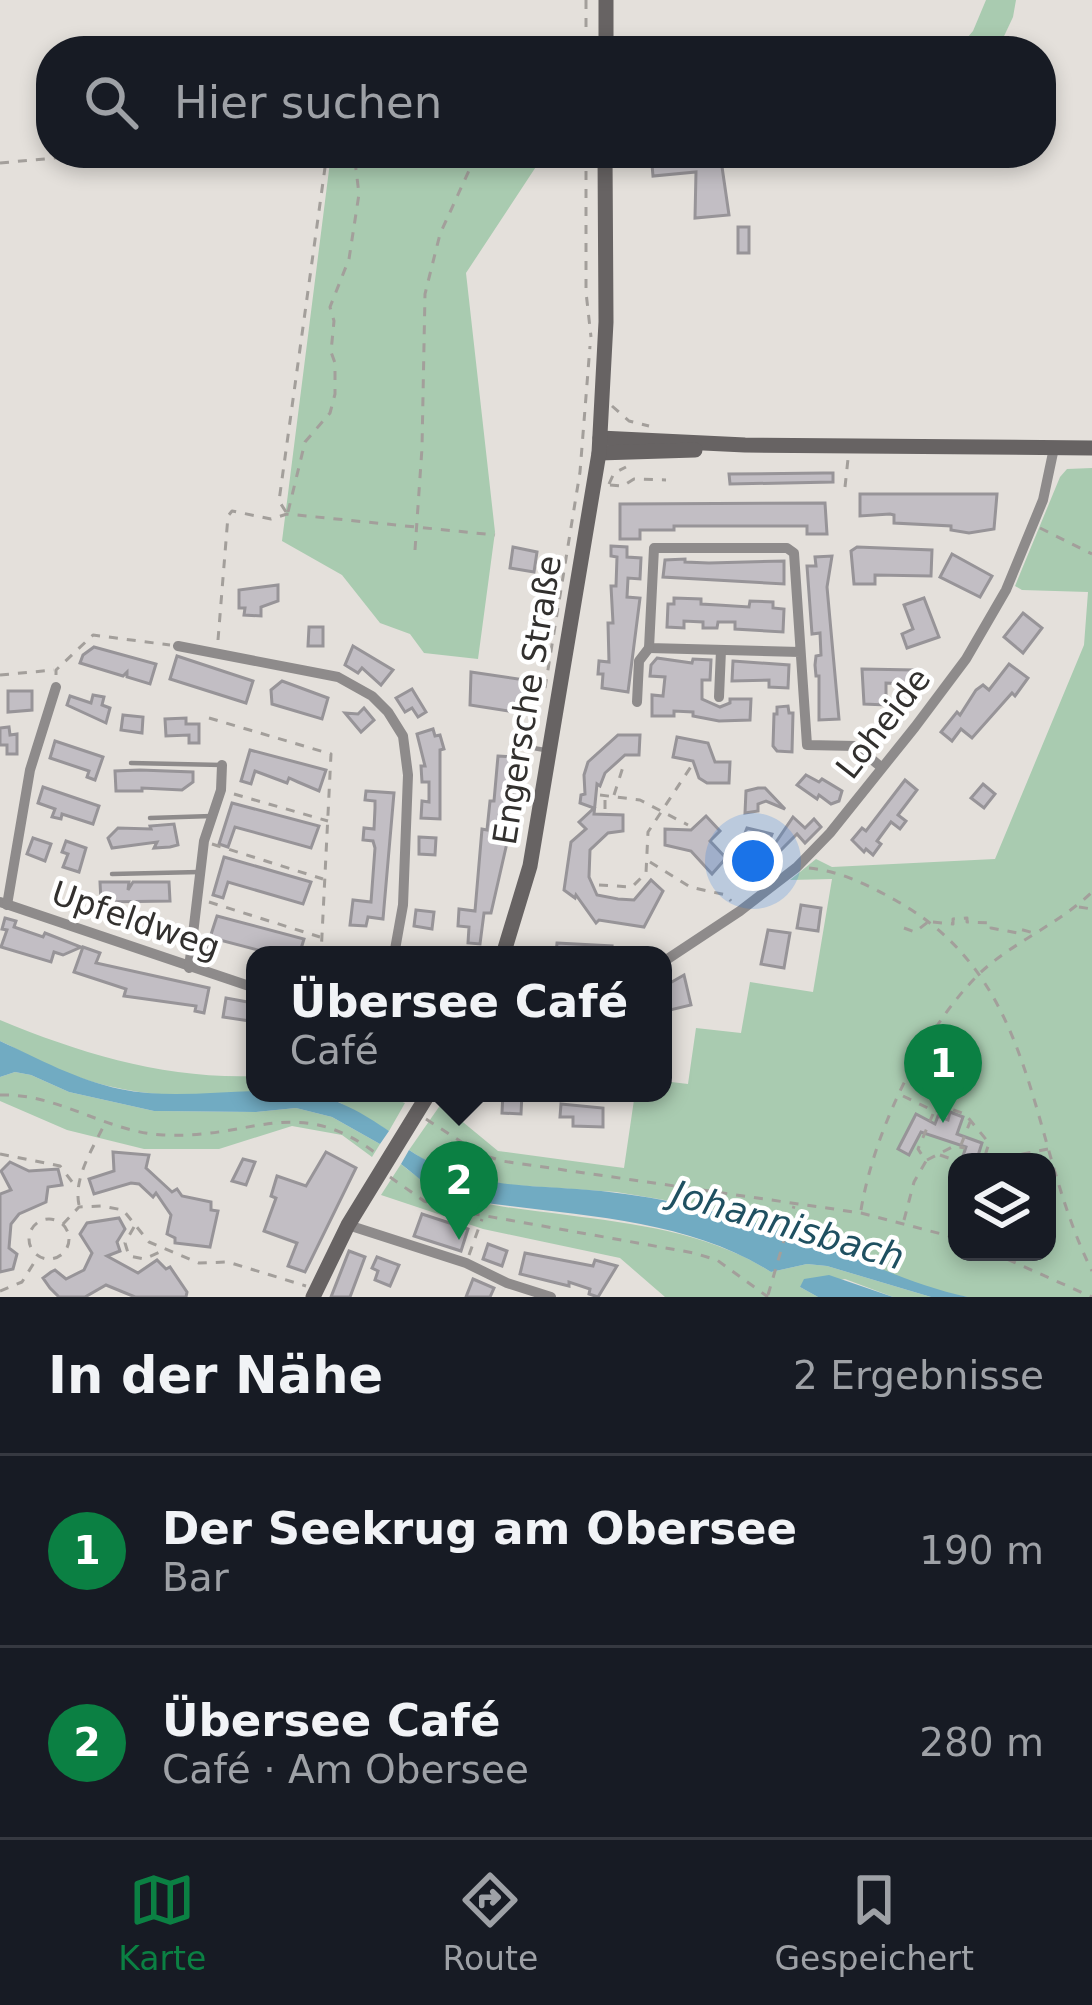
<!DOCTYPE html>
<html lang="de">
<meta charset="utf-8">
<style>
:root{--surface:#171b24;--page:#20242c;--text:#f1f3f6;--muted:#9ea1a6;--line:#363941;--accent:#0b8043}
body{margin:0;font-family:"DejaVu Sans",sans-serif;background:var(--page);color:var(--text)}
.controls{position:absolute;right:36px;bottom:36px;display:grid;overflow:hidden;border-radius:24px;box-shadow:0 6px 18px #0003}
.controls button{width:108px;height:108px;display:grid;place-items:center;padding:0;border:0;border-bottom:3px solid var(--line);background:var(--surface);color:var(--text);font:60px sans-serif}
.you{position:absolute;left:753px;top:861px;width:42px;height:42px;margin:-30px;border:9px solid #fff;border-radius:50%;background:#1a73e8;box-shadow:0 0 0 18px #1a73e833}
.badge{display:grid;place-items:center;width:78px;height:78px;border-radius:50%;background:var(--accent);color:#fff;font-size:39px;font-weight:700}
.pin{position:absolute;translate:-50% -99px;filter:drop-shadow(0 3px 6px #0008)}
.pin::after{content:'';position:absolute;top:63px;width:42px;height:36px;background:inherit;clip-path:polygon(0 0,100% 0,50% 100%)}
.popup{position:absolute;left:246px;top:946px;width:426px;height:156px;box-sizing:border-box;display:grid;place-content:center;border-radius:24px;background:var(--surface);filter:drop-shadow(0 3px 9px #0005);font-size:39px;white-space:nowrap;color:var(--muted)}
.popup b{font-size:45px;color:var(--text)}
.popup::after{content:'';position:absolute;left:50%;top:100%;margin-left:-24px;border:24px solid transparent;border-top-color:var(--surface)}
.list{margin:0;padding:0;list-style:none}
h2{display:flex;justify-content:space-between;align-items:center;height:156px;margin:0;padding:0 48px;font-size:51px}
h2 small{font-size:39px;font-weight:400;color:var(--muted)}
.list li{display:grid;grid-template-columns:78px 1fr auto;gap:36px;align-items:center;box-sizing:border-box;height:192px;padding:0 48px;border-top:3px solid var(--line)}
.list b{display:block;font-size:45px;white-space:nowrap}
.list p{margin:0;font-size:39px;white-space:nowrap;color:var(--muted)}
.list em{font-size:39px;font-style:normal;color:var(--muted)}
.icon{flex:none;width:66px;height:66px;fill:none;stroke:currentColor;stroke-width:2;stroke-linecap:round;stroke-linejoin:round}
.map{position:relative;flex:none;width:1092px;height:1297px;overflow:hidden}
.search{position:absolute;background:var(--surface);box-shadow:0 6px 18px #0003;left:36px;right:36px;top:36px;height:132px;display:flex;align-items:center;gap:30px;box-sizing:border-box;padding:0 42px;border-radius:48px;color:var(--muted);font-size:45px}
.sheet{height:540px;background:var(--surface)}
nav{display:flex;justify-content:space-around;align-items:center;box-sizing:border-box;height:168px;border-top:3px solid var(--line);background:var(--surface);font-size:33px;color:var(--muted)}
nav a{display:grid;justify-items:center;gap:6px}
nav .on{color:var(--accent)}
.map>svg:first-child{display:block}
.green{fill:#a9cbb0;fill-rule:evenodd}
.water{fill:#71abc2}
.building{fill:#c2bec4;stroke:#979498;stroke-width:3}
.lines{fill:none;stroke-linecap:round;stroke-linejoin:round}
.path{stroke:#a39f9b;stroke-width:3;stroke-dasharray:9 9;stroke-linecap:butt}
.service{stroke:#8e8b8b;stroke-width:4.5}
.minor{stroke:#8e8b8b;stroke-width:10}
.secondary{stroke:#676363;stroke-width:15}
.labels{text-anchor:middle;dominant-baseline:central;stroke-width:9;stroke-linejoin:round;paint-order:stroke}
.street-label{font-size:33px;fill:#32302e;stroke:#fff}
.water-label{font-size:36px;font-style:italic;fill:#1f5061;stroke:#fff}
</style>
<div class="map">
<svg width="1092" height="1297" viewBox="0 0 1092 1297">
<rect width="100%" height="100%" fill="#e4e0db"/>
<g class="green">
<path d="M986,0H1016L1013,17L998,49L956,51L973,31Z"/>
<path d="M545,153L466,273L495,532L478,659L424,653L410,634L380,623L342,575L282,541L331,154Z"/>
<path d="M1092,468V1297H968L944,1293L900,1279L825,1246L701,1206L616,1192L482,1183L443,1172L409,1150L441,1104L498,1151L624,1168L635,1093H663V1081L688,1084L696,1028L741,1033L750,982L813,992L832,879L790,880L816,859L832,867L995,859L1084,645L1088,592L1022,590L1015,586L1060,477L1067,469ZM957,1162H1047V1252H957Z"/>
<path d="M0,1020C82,1054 165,1079 255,1076V1093H268C206,1098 138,1099 78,1077C51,1068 26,1053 0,1041Z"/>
<path d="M15,1072L31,1075L69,1092L154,1111L256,1112L296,1108L332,1117L380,1144L372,1157L342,1135L292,1126L219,1149H144L67,1130L0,1101V1077Z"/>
<path d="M305,1093H379L405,1103L389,1131L337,1101Z"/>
<path d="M401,1164C447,1205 508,1207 567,1215C637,1224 710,1233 771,1272L807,1264L827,1266L931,1297H893L845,1279L800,1287L818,1297H665L620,1258L483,1229L381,1195Z"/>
</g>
<g class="water">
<path d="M0,1041C39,1059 77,1080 120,1089C182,1102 245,1085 305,1093C336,1097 364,1114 389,1131L380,1144L332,1117L296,1108L256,1112L154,1111L69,1092L31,1075L15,1072L0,1077Z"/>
<path d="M409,1150C466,1187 513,1184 577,1189C662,1195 741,1215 820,1245C871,1263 915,1286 968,1297H931L827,1266L807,1264L771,1272C683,1216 567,1216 466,1200L431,1188L401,1164Z"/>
<path d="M829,1275L893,1297H818L800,1287L804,1279Z"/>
</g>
<g class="building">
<path d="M720,153L729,215L695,218L696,172L653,176L651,154Z"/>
<rect x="738" y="227" width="11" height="26"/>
<path d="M824,473H833V482L730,484L729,474Z"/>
<path d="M860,494H997L994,529L969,533L951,530V526L894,523V515L890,514L860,516Z"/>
<path d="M825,503L827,534H807V526H674V530H640V539H620V504Z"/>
<path d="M611,546L627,547V557L641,558L640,579L628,578L627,597L640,598L628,692L602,688L603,674H598L599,661L609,662L608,623H613L611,586H616L617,557L611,556Z"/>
<path d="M513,547L537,552L534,572L510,568Z"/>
<path d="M857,547L932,550L931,576L875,575V584H854L851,551Z"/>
<path d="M952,554L992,576L980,597L940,577Z"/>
<path d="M832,556L827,587L839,719L819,720V676H816L815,665L816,656L821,655L820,633L812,634L807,566H816L815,557Z"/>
<path d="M685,559V562L709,563L784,561V584L663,577L665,560Z"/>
<path d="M278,585V601L261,607V616L244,615L245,608H239V590Z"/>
<path d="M674,598L701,599V604L718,605L749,607L750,601L773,602V608L784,609L783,632L735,629V622H718L717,628H703V622L684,621V628L667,627L668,604H674Z"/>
<path d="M924,598L939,637L907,648L902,634L913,629L904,605Z"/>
<path d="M1023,613L1042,628L1023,653L1004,637Z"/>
<path d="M309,627H323V646H308Z"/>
<path d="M353,646L393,670L381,685L362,668L358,673L345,665Z"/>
<path d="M94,647L156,664L150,684L127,677V672L123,676L80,663L83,655Z"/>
<path d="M177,656L253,681L246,703L170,679Z"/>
<path d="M657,658L692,663L693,659L711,660L710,680H702V699L720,707L730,703V699H751L750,720L719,721L693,716V712L674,711V716H652V695L663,696L665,677L650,676L651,665Z"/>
<path d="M733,661L789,665L788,688L769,687V680L732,681Z"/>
<path d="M1009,664L1028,678L1015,696L1012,693L972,738L961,729L952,741L941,732L957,712L960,715L976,690L983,685L989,690Z"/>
<path d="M862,669L914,670L913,684L886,683V705L864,704Z"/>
<path d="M471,672L525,680L522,713L470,705Z"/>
<path d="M282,681L328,698L322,719L272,704L271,690Z"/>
<path d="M412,689L426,712L418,717L412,708L405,712L396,698Z"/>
<path d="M8,691H32V710L8,712Z"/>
<path d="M93,695L104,697L102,705L110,708L106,723L67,705L70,696L91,703Z"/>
<path d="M788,706L789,713H793L792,752L777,751L773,746L774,714H777V707Z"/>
<path d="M364,708L374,720L361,732L345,713L358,714Z"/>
<path d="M123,715L143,717L142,733L121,730Z"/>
<path d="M186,718V724H199V743H189V735L166,736L165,719Z"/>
<path d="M9,727L10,735L17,734V754H7V745H0V728Z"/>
<path d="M433,729L435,736L440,735L444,749L440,750V819L421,818L422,801L429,802V782H422L421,766H425L417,734Z"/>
<path d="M618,735H640L639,755H625L605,773L600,786L597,784L594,814L623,815V831L608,833L590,850L589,877L597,895L618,899L634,900L651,880L663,891L644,927L599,920L596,923L576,895L575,898L564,890L571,842L586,829L579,822L594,808L580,803L581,795L585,794L584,775L588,762Z"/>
<path d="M677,737L708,743L715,762H730L729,783H707L699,778L693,761L673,757Z"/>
<path d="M55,741L103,757L95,780L87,777L89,771L50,758Z"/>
<path d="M250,750L326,770L319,791L298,782L289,778L287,783L255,771L251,784L241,781Z"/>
<path d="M498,756L517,757V792H510L509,834L491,913H484L480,944L468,943L469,927L458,926L459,909L475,911L482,829L487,830L490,801H494Z"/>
<path d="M140,770L193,772V782L182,790L142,788V791H116L115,771Z"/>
<path d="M806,775L819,782L822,779L842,791L839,801L831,804L819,795L817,799L797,785Z"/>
<path d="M905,780L917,790L898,815L906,821L900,829L891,822L877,841L881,844L873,855L866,849L864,852L852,840L862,828L866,831Z"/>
<path d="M983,784L995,794L984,808L971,798Z"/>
<path d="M43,787L99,806L93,824L62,814L61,819L52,817L55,809L38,803Z"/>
<path d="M758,788H765L785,809L766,801L758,804V811L745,813L746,791Z"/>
<path d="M366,791L394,793L383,919L368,917L366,926L350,925L353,900L371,902L375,848L373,841L363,840L364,828L374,829L375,808V801L365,800Z"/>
<path d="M232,803L319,826L311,848L235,827L228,847L219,844Z"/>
<path d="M706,816L720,831L710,841L726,858L712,874L691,851L665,845V829L691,830Z"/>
<path d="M793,817L805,828L814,819L821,827L805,843L797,834L768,863L764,860Z"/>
<path d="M174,824L178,845L170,847L154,848L157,842L112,848L108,838L118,828L151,829L150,826Z"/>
<path d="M747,828L772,834L764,855L746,852L741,843Z"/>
<path d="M419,837L436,838L435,855L419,854Z"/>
<path d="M33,838L51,844L45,861L27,854Z"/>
<path d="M66,841L86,848L79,872L63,867L68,854L62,852Z"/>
<path d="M224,857L311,882L303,904L228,882L223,898L213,895Z"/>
<path d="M100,882H129L128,890L133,882H169L170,901L101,902Z"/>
<path d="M801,905L821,908L818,931L797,928Z"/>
<path d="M416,910L434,912L432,929L414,926Z"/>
<path d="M217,916L304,939L300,952L298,955H277L220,940L215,956L205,953Z"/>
<path d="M5,918L16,921L14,927L43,937L45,933L81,947L63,955L54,952L51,962L1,947L7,930L2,929Z"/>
<path d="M768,930L790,933L784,968L761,964Z"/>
<path d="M557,943L612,946L611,955H556Z"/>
<path d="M83,947L100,953L96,963L209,988L204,1013L195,1011L196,1006L124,996L126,989L74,972Z"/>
<path d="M684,975L691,1005L666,1011L663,987Z"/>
<path d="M226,998L253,1003L250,1021L223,1017Z"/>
<path d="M503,1093H522L521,1114L502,1113Z"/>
<path d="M561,1104L603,1108V1127L573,1126V1117H560Z"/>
<path d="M950,1112L963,1117L957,1134L982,1143L976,1162L962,1159L966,1147L921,1132L909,1155L898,1149L916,1114L935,1124L938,1116L948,1120Z"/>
<path d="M113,1152L149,1155L146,1168L172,1192L177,1189L182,1196L211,1202V1210L218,1211L210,1247L175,1243V1238L167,1234L171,1215L156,1193L153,1197L139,1184L131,1183L94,1194L89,1179L114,1171Z"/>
<path d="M326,1152L356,1168L305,1272L288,1266L297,1243L264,1231L276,1198L271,1196L277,1176L306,1186Z"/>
<path d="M243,1159L255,1162L246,1185L232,1181Z"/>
<path d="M10,1162L29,1171L58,1169L62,1185L48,1187L46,1202L19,1214L11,1224L9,1248L17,1254L13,1269L0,1272V1194L11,1190L1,1171Z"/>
<path d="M422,1214L468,1229L461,1251L414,1236Z"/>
<path d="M119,1218L125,1229L117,1242L120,1251L107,1256L138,1273L157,1260L166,1269L170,1267L187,1292L186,1297H135L106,1285L85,1297H59L50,1288L43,1278L51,1272L55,1270L66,1279L84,1270L92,1253L80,1234L87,1223Z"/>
<path d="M488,1244L507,1251L502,1266L483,1259Z"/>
<path d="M349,1251L365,1257L350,1297H331Z"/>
<path d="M525,1253L593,1266L595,1260L617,1266L598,1297L589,1294L590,1289L569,1282V1286L520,1274Z"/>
<path d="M377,1257L399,1265L390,1286L375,1280L378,1271L372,1268Z"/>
<path d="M473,1279L494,1288L490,1297H466Z"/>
</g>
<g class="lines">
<g class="path">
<path d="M586,0V51"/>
<path d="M586,153V292L591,337"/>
<path d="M0,163L109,153"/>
<path d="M612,406L629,421L649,426"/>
<path d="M609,484L614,473L626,467"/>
<path d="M610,485L623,486L634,479L666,480"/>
<path d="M845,487L848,459"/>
<path d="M286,512L279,501L327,153"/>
<path d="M288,512L305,442L330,413L335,394V363L331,352L334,321L330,307L349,259L359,194L354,153"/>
<path d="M1040,528L1092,554"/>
<path d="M415,550L422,448L425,294L440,234L477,153"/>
<path d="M218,640L228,516L232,511L271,519L287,514L495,535"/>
<path d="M0,675L54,670"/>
<path d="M56,675V670L93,635L170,645"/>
<path d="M545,688L580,472L590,346"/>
<path d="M209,718L331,754L321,955"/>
<path d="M234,794L328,821"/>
<path d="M600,795L640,800L688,825"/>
<path d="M614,795L623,767"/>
<path d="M605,809V797"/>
<path d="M212,844L323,879"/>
<path d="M650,862L690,887L726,895L731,901"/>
<path d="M809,868C840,871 868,885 895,900C1041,981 1026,1138 1092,1271"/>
<path d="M599,885L632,887L646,873L648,832L692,765"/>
<path d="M209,902L320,937"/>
<path d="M1079,907L1092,909"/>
<path d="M933,922L953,924V919L967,918V922L992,923L991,928L1018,933L1019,929L1034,933"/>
<path d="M904,928L915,932L928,922"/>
<path d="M0,1095C58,1093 106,1132 163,1135C251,1140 297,1092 378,1155"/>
<path d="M903,1096L934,1111L951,1109L965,1114L989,1143L983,1162"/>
<path d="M426,1119L480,1154L502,1161L861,1213L957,1238"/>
<path d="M961,1145L970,1122"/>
<path d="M0,1154L60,1166L76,1187"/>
<path d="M940,1155L960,1162"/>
<path d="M986,1155L1008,1157L1048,1149"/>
<path d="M927,1160L954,1146L965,1148"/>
<path d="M390,1177L424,1201L447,1209L694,1253L717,1260L768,1297"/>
<path d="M79,1205C73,1177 94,1147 106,1121"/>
<path d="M861,1210C874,1131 923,1029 980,973C1013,942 1059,924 1092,892"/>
<circle cx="49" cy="1239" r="20"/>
<path d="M904,1220L914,1182L926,1161L918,1149L933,1114"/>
<path d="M63,1224L79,1207L102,1206L123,1210L149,1242L199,1263L228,1262L306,1286"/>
<path d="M134,1227L125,1243L129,1256L144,1259L160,1252"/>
<path d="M991,1252L1092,1297"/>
<path d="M469,1255L482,1219"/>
<path d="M0,1291L22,1282L37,1258"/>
<path d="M768,1295L794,1206"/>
</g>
<g class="service">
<path d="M527,747L545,750"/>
<path d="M131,763L222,765"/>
<path d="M150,818L212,816"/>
<path d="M112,874L200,872"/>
</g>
<g class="minor">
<path d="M178,646L338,677L372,696L388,712L403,736L408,775L403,905L394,955"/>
<path d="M800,652L649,648L654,548H787L794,553L807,745L856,746L881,767"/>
<path d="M719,697L721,650"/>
<path d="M637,702L639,661L649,648"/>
<path d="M0,902L255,988"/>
<path d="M7,905L30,770L56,687"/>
<path d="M663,962L740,911L797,867L830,833L915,727L966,659L1006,590L1043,500L1054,448"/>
<path d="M189,968L204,841L221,790L222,765"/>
<path d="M348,1225L466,1263L507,1283L551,1297"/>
</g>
<g class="secondary">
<path d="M606,51V0"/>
<path d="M600,438L745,445L1092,448"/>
<path d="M599,453L695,450"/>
<path d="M503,955L530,866L599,453L606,322L605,153"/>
<path d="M313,1297L348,1225L429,1093"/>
</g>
</g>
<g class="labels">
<g class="street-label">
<text transform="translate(527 700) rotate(-81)">Engersche Straße</text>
<text transform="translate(883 723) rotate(-52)">Loheide</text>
<text transform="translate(136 920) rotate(19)">Upfeldweg</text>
</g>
<g class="water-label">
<text transform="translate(788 1225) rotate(16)">Johannisbach</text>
</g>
</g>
</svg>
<div class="controls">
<button><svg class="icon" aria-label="layers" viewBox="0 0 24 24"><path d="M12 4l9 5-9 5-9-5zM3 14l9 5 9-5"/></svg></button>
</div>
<div class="you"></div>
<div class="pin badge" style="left:943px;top:1123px">1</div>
<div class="pin badge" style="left:459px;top:1240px">2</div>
<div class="popup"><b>Übersee Café</b>Café</div>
<div class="search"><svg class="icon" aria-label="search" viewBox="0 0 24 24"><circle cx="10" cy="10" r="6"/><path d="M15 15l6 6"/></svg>Hier suchen</div>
</div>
<section class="sheet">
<h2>In der Nähe<small>2 Ergebnisse</small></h2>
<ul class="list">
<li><span class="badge">1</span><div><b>Der Seekrug am Obersee</b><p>Bar</p></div><em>190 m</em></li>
<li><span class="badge">2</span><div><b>Übersee Café</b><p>Café · Am Obersee</p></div><em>280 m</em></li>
</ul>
</section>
<nav>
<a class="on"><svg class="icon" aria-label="map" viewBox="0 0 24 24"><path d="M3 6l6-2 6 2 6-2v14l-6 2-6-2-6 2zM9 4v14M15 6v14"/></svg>Karte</a>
<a><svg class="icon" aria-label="directions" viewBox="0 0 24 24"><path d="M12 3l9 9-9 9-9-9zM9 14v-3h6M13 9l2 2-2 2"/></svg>Route</a>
<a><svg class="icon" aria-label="saved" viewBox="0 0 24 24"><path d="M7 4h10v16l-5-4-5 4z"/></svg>Gespeichert</a>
</nav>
